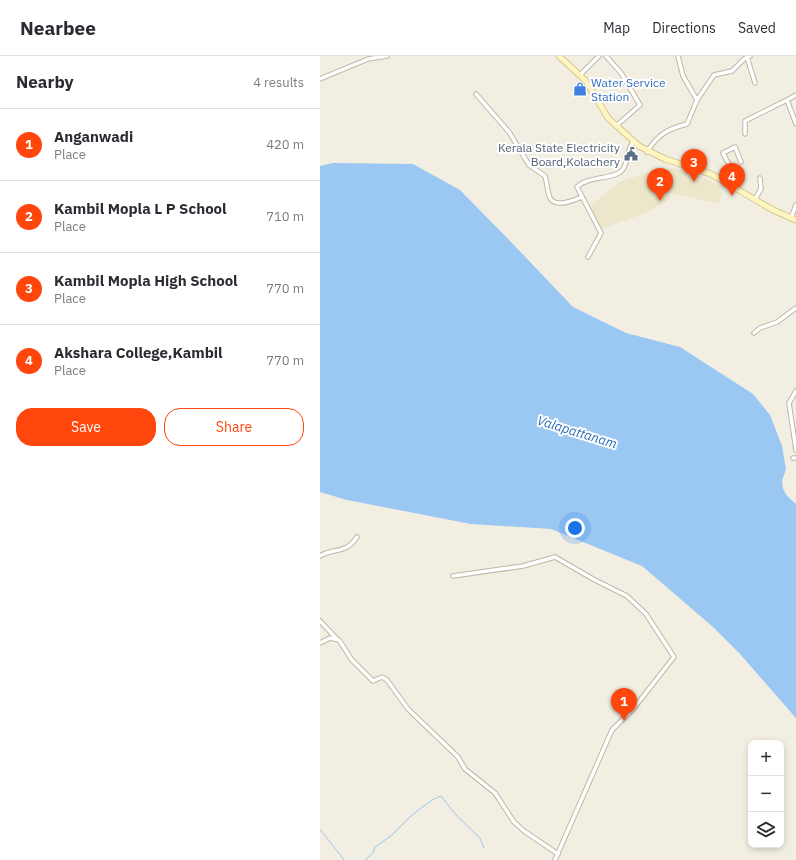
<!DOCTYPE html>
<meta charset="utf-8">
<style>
:root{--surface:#fff;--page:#f7f7f7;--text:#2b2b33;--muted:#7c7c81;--line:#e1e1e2;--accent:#ff460d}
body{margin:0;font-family:"IBM Plex Sans",sans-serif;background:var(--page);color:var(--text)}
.controls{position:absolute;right:12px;bottom:12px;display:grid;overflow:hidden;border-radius:8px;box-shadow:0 2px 6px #0003}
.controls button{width:36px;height:36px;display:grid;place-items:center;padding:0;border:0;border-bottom:1px solid var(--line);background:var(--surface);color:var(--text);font:20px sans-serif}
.you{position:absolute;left:255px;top:472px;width:14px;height:14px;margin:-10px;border:3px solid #fff;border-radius:50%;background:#1a73e8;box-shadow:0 0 0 6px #1a73e833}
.badge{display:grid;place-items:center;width:26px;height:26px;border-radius:50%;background:var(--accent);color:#fff;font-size:13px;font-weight:700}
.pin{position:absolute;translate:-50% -33px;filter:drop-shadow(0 1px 2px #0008)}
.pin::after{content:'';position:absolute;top:21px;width:14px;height:12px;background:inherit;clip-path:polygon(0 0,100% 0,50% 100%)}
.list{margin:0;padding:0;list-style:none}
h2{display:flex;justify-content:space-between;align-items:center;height:52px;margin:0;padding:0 16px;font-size:17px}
h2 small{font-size:13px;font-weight:400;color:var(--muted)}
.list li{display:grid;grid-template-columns:26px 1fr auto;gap:12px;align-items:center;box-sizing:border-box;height:72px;padding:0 16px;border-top:1px solid var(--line)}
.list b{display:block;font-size:15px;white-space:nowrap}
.list p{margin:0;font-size:13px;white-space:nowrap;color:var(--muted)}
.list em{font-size:13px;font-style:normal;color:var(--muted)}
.actions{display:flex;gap:8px;padding:12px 16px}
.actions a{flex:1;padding:9px 0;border:1px solid var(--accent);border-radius:16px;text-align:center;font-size:14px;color:var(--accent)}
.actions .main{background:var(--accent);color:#fff}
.icon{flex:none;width:22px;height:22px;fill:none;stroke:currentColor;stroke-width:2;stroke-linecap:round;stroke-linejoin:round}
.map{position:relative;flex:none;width:476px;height:804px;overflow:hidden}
header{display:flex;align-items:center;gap:24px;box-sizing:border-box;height:56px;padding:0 20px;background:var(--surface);border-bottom:1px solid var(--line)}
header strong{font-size:19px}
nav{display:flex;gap:22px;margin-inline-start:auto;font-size:14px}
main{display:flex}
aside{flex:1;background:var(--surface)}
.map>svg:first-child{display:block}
.education{fill:#ece6cb}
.water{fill:#9bc7f3}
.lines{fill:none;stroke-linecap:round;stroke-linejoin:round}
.stream{stroke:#9bc7f3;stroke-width:1}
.street-casing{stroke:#beb7a5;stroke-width:5.5}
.secondary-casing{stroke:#d4c890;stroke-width:7}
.street{stroke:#fff;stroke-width:3.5}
.secondary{stroke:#fff5c0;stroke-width:5}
.labels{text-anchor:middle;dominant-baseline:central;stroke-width:4;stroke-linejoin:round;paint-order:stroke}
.shop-label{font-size:12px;fill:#366cbe;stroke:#fff;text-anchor:start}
.service-label{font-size:12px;fill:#4e5e75;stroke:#fff;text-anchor:end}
.water-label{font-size:13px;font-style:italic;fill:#286cb4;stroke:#fff}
</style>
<header>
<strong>Nearbee</strong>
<nav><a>Map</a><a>Directions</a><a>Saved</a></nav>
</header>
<main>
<aside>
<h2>Nearby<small>4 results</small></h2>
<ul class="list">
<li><span class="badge">1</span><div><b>Anganwadi</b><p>Place</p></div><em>420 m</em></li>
<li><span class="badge">2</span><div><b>Kambil Mopla L P School</b><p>Place</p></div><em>710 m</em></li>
<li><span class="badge">3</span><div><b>Kambil Mopla High School</b><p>Place</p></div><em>770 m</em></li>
<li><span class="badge">4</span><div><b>Akshara College,Kambil</b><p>Place</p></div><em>770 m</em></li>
</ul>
<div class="actions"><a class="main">Save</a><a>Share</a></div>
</aside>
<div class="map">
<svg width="476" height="804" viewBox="0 0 476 804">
<rect width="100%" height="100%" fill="#f2efe2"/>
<path class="education" d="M351,112L375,118L401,130L400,148L350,137L347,145L326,157L280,173L268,152L299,126L339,113L345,116Z"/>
<path class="water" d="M13,107L93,108L140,134L193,188L253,251L306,277L360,291L433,338L450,359L462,390L466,413L462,425L463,433L467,440L476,448V662L420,598L393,571L322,510L231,473L151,468L27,444L0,436V110Z"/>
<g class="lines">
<g class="stream">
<path d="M0,773L24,804"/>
<path d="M45,804L53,797L55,791L72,779L92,759L112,744L121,740L136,759L160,782L164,792"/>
</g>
<g class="street-casing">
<g id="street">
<path d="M286,0L301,17L320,49L296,70"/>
<path d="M358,0L363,20L377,44"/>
<path d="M427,1L435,27"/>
<path d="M260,19L279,0"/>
<path d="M0,23L48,3L67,0"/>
<path d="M156,38L189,76L209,109L225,120C227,126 227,133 229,139C232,154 254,144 262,141"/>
<path d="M476,39L467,44L476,68"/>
<path d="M425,78V65L467,44"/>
<path d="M327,96C338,78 348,73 367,68L377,44L394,19L412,15L424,3L430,0"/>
<path d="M417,132L419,121L407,105L403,97L415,91L421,106"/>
<path d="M435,143L441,133L440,122"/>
<path d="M471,162L476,149"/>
<path d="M268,201L281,177L257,131C269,119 296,124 303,113C308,106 307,94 313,86"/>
<path d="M434,277L440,272L457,266L476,252"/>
<path d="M476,335L469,347L476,394"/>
<path d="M473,402H476"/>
<path d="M0,500C14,491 25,499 37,481"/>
<path d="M133,520L203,510L235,501L273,523L307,540L326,558L354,601L314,652L292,674L235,804"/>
<path d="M0,565L16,582"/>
<path d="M0,587L10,582L19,584L32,604L53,625L62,621L67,624L88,653L138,701L145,713L175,737L194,766L204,775L238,798"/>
</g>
</g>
<g class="secondary-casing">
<path id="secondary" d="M239,0L266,25L288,62L319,90L345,103L391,118L453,154L476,164"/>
</g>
<use href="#street" class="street"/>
<use href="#secondary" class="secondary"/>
</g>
<defs>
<g id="shop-bare" transform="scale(1.08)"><path d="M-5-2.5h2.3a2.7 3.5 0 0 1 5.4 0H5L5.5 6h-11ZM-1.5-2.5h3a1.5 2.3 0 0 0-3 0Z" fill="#3f7fe0" stroke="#fff" stroke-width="2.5" paint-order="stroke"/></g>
<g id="civic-bare" transform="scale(1.08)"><path d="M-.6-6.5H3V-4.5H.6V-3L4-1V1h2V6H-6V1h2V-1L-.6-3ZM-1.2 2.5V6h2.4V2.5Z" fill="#5c6f8a" stroke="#fff" stroke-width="2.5" paint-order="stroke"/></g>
</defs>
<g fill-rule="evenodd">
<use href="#shop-bare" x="260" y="33"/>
<use href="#civic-bare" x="311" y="98"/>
</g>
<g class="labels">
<g class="shop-label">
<text x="271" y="26">Water Service<tspan x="271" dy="14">Station</tspan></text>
</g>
<g class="service-label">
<text x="300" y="91">Kerala State Electricity<tspan x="300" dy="14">Board,Kolachery</tspan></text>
</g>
<g class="water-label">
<text transform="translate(257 376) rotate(17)">Valapattanam</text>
</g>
</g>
</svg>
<div class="controls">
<button>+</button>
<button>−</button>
<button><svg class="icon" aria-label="layers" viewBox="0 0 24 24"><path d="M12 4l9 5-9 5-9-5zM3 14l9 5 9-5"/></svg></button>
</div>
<div class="you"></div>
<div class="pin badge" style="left:304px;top:665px">1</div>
<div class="pin badge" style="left:340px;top:145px">2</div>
<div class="pin badge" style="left:374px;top:126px">3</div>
<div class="pin badge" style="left:412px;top:140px">4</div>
</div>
</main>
